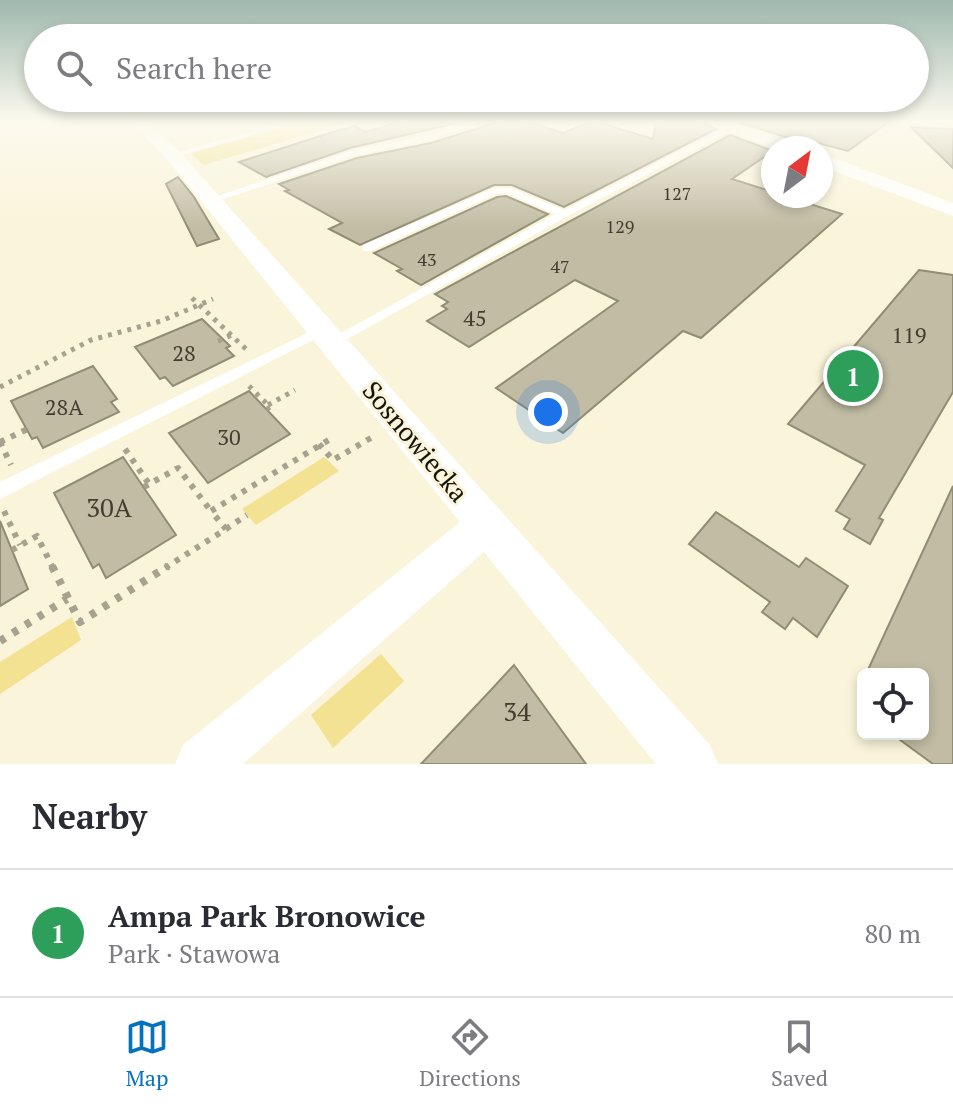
<!DOCTYPE html>
<meta charset="utf-8">
<style>
:root{--surface:#fff;--page:#f2f2f3;--text:#2b2b33;--muted:#7c7c81;--line:#e1e1e2;--accent:#0572bd}
body{margin:0;font-family:"PT Serif",serif;background:var(--page);color:var(--text)}
.controls{position:absolute;right:24px;bottom:24px;display:grid;overflow:hidden;border-radius:12px;box-shadow:0 4px 12px #0003}
.controls button{width:72px;height:72px;display:grid;place-items:center;padding:0;border:0;border-bottom:2px solid var(--line);background:var(--surface);color:var(--text);font:40px sans-serif}
.compass{position:absolute;left:761px;top:136px;width:72px;height:72px;border-radius:50%;background:var(--surface);box-shadow:0 4px 12px #0003;rotate:32deg}
.you{position:absolute;left:548px;top:412px;width:28px;height:28px;margin:-20px;border:6px solid #fff;border-radius:50%;background:#1a73e8;box-shadow:0 0 0 12px #1a73e833}
.badge{display:grid;place-items:center;width:52px;height:52px;border-radius:50%;background:var(--accent);color:#fff;font-size:26px;font-weight:700}
.pin{position:absolute;translate:-50% -50%;border:4px solid #fff;box-shadow:0 2px 8px #0006}
.list{margin:0;padding:0;list-style:none}
h2{display:flex;justify-content:space-between;align-items:center;height:104px;margin:0;padding:0 32px;font-size:34px}
h2 small{font-size:26px;font-weight:400;color:var(--muted)}
.list li{display:grid;grid-template-columns:52px 1fr auto;gap:24px;align-items:center;box-sizing:border-box;height:128px;padding:0 32px;border-top:2px solid var(--line)}
.list b{display:block;font-size:30px;white-space:nowrap}
.list p{margin:0;font-size:26px;white-space:nowrap;color:var(--muted)}
.list em{font-size:26px;font-style:normal;color:var(--muted)}
.icon{flex:none;width:44px;height:44px;fill:none;stroke:currentColor;stroke-width:2;stroke-linecap:round;stroke-linejoin:round}
.map{position:relative;flex:none;width:953px;height:764px;overflow:hidden}
.search{position:absolute;background:var(--surface);box-shadow:0 4px 12px #0003;left:24px;right:24px;top:24px;height:88px;display:flex;align-items:center;gap:20px;box-sizing:border-box;padding:0 28px;border-radius:44px;color:var(--muted);font-size:30px}
.sheet{height:232px;background:var(--surface)}
nav{display:flex;justify-content:space-around;align-items:center;box-sizing:border-box;height:112px;border-top:2px solid var(--line);background:var(--surface);font-size:22px;color:var(--muted)}
nav a{display:grid;justify-items:center;gap:4px}
nav .on{color:var(--accent)}
.map>svg:first-child{display:block}
.green{fill:#f2e291}
.building{fill:#c1bca3;stroke:#918c74;stroke-width:2}
.lines{fill:none;stroke-linecap:round;stroke-linejoin:round}
.path-far2{stroke:#a6a28e;stroke-width:5;stroke-dasharray:4 6;stroke-linecap:butt}
.path-far1{stroke:#a6a28e;stroke-width:6;stroke-dasharray:5 7;stroke-linecap:butt}
.path{stroke:#a6a28e;stroke-width:8;stroke-dasharray:6 9;stroke-linecap:butt}
.lane{fill:#fff;fill-rule:evenodd}
.street{fill:#fff;fill-rule:evenodd}
.labels{text-anchor:middle;dominant-baseline:central;stroke-width:6;stroke-linejoin:round;paint-order:stroke}
.far-number-label{font-size:18px;fill:#413e31}
.number-label{font-size:22px;fill:#413e31}
.street-label{font-size:26px;fill:#16140b;stroke:#f9f4da}
.near-number-label{font-size:26px;fill:#413e31}
</style>
<div class="map">
<svg width="953" height="764" viewBox="0 0 953 764">
<rect width="100%" height="100%" fill="#f9f4da"/>
<g class="green">
<path d="M306,121H354L203,165L191,153Z"/>
<path d="M324,457L339,471L256,525L242,509Z"/>
<path d="M72,617L81,640L0,694V662Z"/>
<path d="M381,654L404,681L333,748L311,715Z"/>
</g>
<g class="building">
<path d="M401,121H443L453,124L350,148L266,177L239,162L339,130L354,126L366,132Z"/>
<path d="M502,121H526L563,133L593,121L653,139L656,121H699L716,129L564,207L512,185H494L360,245L329,229L342,223L285,191L289,190L279,184L357,158L431,143Z"/>
<path d="M734,121H890L848,151L795,137L792,139Z"/>
<path d="M911,127L953,129V168Z"/>
<path d="M730,135L773,151L732,179L773,192V196H784L842,214L701,338L683,331L563,433L496,388L618,301L575,280L469,347L427,321L447,309L442,306L448,302L435,294Z"/>
<path d="M178,177L194,197L219,239L197,246L166,184Z"/>
<path d="M506,196L548,214L421,285L397,271L402,269L374,253L497,197Z"/>
<path d="M919,270L953,275V392L879,518L883,520L870,544L844,529L850,519L836,511L865,465L788,424Z"/>
<path d="M202,319L230,346L226,348L234,356L173,386L165,377L160,379L135,347Z"/>
<path d="M93,366L117,399L111,402L119,412L43,448L37,437L32,439L11,401Z"/>
<path d="M249,391L290,434L208,483L169,433Z"/>
<path d="M123,457L176,535L106,578L99,564L93,568L54,493Z"/>
<path d="M953,486V764H933L892,734H923V674H866Z"/>
<path d="M716,512L799,567L806,558L848,586L817,637L793,618L785,629L762,612L770,602L689,544Z"/>
<path d="M0,521L28,589L0,606Z"/>
<path d="M514,665L586,764H421L490,691Z"/>
</g>
<g class="lines">
<g class="path-far2">
<path d="M192,298L246,349"/>
<path d="M218,341L232,335"/>
<path d="M249,386L270,407L266,410"/>
<path d="M0,387L91,340L161,321L213,299"/>
<path d="M268,405L295,390"/>
</g>
<g class="path-far1">
<path d="M0,442L32,427"/>
<path d="M0,442L11,465"/>
<path d="M319,444L333,460L376,435"/>
<path d="M125,449L149,484"/>
<path d="M144,487L178,468L211,511"/>
<path d="M4,511L20,545"/>
<path d="M226,529L247,515"/>
<path d="M12,550L37,536L53,568"/>
<path d="M165,568L226,529L211,511L332,438"/>
</g>
<g class="path">
<path d="M52,566L80,622L168,566"/>
<path d="M0,641L67,599"/>
</g>
<g class="lane">
<path d="M288,121H300L176,157L168,155Z"/>
<path d="M472,121H483L430,140L356,155L215,202L206,200L351,151L425,136Z"/>
<path d="M729,126L736,128L568,216L337,345H327L325,342L555,214L506,193L496,194L371,251H363V245L494,188H511L564,210Z"/>
<path d="M322,326L327,327L329,330L327,333L0,499V482Z"/>
</g>
<g class="street">
<path d="M130,121H147L179,151L710,745L718,764H656L484,552L243,764H175L183,745L460,522L167,159Z"/>
<path d="M702,121H725L797,144L800,148H773Z"/>
<path d="M821,153L953,203V216L821,166Z"/>
</g>
</g>
<linearGradient id="sky" x2="0" y2="1"><stop stop-color="#9fb8ae"/><stop offset="0.53" stop-color="#fcfaee"/><stop offset="1" stop-color="#fcfaee" stop-opacity="0"/></linearGradient>
<rect width="953" height="228" fill="url(#sky)"/>
<g class="labels">
<g class="far-number-label">
<text x="677" y="193">127</text>
<text x="620" y="226">129</text>
<text x="427" y="259">43</text>
<text x="560" y="266">47</text>
</g>
<g class="number-label">
<text x="475" y="317">45</text>
<text x="909" y="334">119</text>
<text x="184" y="352">28</text>
<text x="64" y="406">28A</text>
<text x="229" y="436">30</text>
</g>
<g class="street-label">
<text transform="translate(416 441) rotate(50)">Sosnowiecka</text>
</g>
<g class="near-number-label">
<text x="109" y="507">30A</text>
<text x="517" y="711">34</text>
</g>
</g>
</svg>
<div class="controls">
<button><svg class="icon" aria-label="locate" viewBox="0 0 24 24"><circle cx="12" cy="12" r="6"/><path d="M12 2v4M12 18v4M2 12h4M18 12h4"/></svg></button>
</div>
<svg class="compass" viewBox="-18 -18 36 36"><path d="M0-13l5 13h-10z" fill="#e53935"/><path d="M0 13l5-13h-10z" fill="#7c7c81"/></svg>
<div class="you"></div>
<div class="pin badge" style="left:853px;top:376px;background:#2e9e5b">1</div>
<div class="search"><svg class="icon" aria-label="search" viewBox="0 0 24 24"><circle cx="10" cy="10" r="6"/><path d="M15 15l6 6"/></svg>Search here</div>
</div>
<section class="sheet">
<h2>Nearby<small></small></h2>
<ul class="list">
<li><span class="badge" style="background:#2e9e5b">1</span><div><b>Ampa Park Bronowice</b><p>Park · Stawowa</p></div><em>80 m</em></li>
</ul>
</section>
<nav>
<a class="on"><svg class="icon" aria-label="map" viewBox="0 0 24 24"><path d="M3 6l6-2 6 2 6-2v14l-6 2-6-2-6 2zM9 4v14M15 6v14"/></svg>Map</a>
<a><svg class="icon" aria-label="directions" viewBox="0 0 24 24"><path d="M12 3l9 9-9 9-9-9zM9 14v-3h6M13 9l2 2-2 2"/></svg>Directions</a>
<a><svg class="icon" aria-label="saved" viewBox="0 0 24 24"><path d="M7 4h10v16l-5-4-5 4z"/></svg>Saved</a>
</nav>
